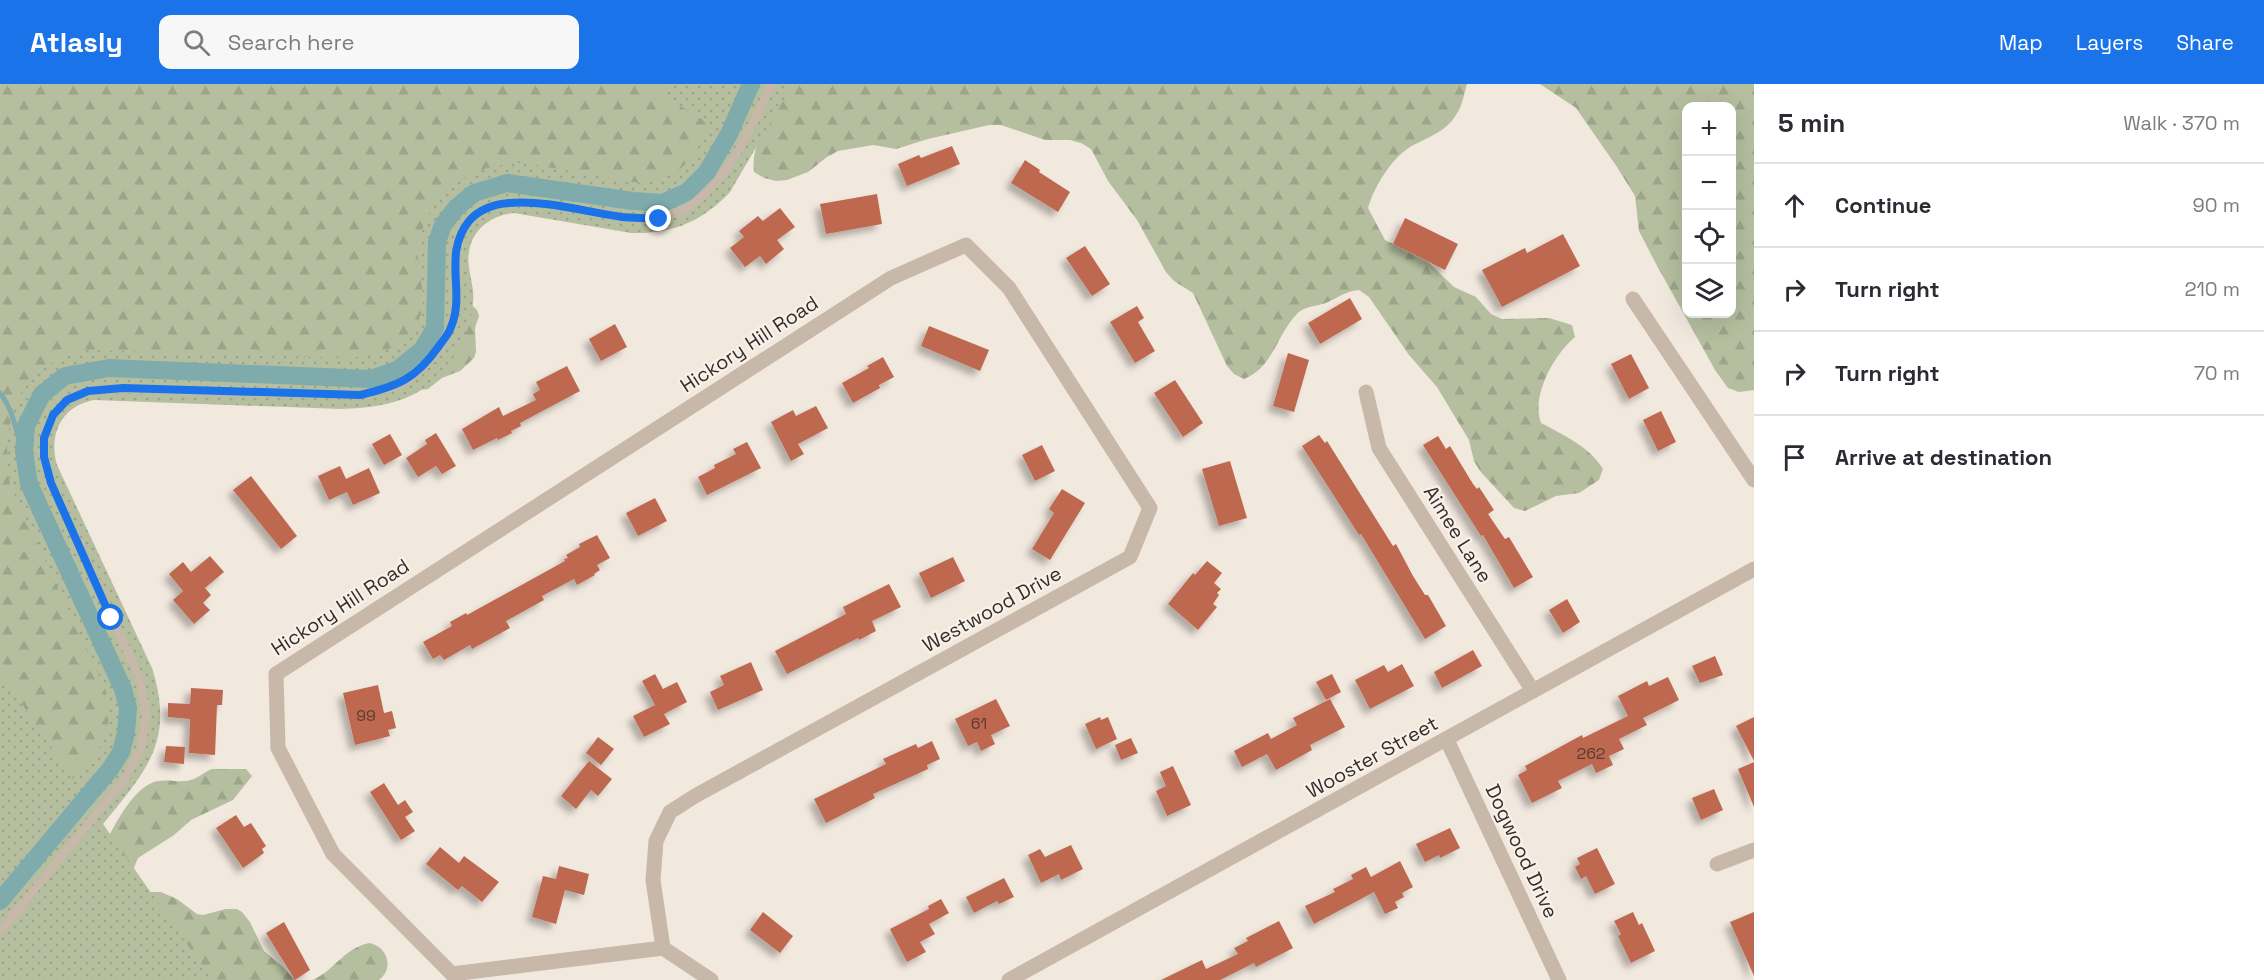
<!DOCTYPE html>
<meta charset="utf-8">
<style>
:root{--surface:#fff;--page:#f7f7f7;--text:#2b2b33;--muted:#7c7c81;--line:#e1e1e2;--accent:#1a73e8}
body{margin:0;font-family:"Space Grotesk",sans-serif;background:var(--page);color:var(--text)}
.controls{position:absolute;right:18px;top:18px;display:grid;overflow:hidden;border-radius:12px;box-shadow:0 6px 24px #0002}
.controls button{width:54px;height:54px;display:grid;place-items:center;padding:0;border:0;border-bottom:2px solid var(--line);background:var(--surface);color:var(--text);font:30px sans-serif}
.stop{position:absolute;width:18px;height:18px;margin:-14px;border:4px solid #1a73e8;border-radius:50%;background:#fff}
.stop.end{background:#1a73e8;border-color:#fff;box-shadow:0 2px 6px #0008}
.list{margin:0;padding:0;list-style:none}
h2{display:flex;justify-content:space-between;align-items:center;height:78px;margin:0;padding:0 24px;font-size:26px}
h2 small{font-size:20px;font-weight:400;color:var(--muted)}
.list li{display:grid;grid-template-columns:39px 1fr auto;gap:18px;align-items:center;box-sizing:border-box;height:84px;padding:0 24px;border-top:2px solid var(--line)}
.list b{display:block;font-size:22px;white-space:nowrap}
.list em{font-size:20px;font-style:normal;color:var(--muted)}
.icon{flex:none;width:33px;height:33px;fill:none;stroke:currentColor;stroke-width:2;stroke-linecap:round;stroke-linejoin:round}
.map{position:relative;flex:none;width:1754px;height:896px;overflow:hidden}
header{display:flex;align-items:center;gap:36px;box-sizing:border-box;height:84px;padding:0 30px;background:var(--accent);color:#fff}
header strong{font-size:28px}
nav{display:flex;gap:33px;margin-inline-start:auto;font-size:21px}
.search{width:420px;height:54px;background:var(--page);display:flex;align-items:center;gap:15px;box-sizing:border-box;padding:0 21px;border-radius:12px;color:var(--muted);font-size:22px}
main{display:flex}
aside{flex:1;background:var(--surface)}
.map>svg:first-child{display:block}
.forest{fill:url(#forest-firs);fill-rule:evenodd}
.park{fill:url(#park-dots)}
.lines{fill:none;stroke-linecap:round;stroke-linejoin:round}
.stream{stroke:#7fabac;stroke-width:5}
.canal{stroke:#7fabac;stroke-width:18}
.building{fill:#be694f;filter:url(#shadow)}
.service{stroke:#c8b8aa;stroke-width:8}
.minor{stroke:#c8b8aa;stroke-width:15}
.route{stroke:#1a73e8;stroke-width:8}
.labels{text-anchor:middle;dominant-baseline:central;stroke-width:4.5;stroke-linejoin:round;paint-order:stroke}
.number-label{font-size:16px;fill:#593c32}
.street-label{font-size:20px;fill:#372d29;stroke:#f9f2ea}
</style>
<header>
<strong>Atlasly</strong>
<div class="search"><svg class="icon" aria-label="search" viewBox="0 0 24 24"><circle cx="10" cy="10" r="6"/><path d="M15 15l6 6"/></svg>Search here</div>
<nav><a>Map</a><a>Layers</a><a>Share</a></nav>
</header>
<main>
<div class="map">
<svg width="1754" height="896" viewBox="0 0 1754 896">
<defs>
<pattern id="forest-firs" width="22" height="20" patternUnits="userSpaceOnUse" patternTransform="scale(1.5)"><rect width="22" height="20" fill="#b5bf9f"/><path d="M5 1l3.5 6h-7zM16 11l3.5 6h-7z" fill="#9ca489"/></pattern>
<pattern id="park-dots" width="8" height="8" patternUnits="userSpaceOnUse" patternTransform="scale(1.5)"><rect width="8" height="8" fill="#b5bf9f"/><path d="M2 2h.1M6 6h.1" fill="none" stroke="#9ca489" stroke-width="1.8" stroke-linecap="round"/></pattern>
<filter id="shadow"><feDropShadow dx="-5.5" dy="5.5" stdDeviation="3" flood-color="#0004"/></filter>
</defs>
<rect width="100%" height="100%" fill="#f1e8de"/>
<g class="forest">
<path d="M0,0H729L689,99L456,117L460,210L477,226L479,232L475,244L476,268L474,274L460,287L442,294L428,305L398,309L35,313L126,629L0,808Z"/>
<path d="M789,0H1467C1464,10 1462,23 1456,31C1446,48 1426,54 1410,63C1391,75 1374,103 1368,124L1385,156L1428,178L1454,203L1476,213L1491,230L1502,235L1549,234L1572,241L1575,253C1554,271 1531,311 1541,339C1562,350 1591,364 1603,385L1599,396L1579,409L1556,412L1525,427L1514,424L1480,387L1474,377L1469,356L1437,303L1409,271L1369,213L1359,206C1347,207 1341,212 1330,217C1319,223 1304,221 1296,231C1276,252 1273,284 1244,295L1234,290L1227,282L1193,209L1174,197L1166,188L1137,136L1108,97L1091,65L1081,59L1070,56H1045L1001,41H989L928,55L896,65L873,61L838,67L827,73L808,88L787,96L776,97L764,94L754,88C750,57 774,26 789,0Z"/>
<path d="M1540,0H1754V306L1739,308L1728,304L1715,286L1655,178L1639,147L1635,112L1617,83L1576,24ZM1686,22H1732V230H1686Z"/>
<path d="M212,685H246L252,692L233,716L191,736L174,751L138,774L133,786L149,808H161L177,815L197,830L203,831L226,825H237L242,828L250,838L264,867L282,882L295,896H0L107,756C117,737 135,701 158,697C169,695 181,699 191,696C198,694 204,688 212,685Z"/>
<path d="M369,859C387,862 395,884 379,896H313C336,885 343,865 369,859Z"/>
</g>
<path class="park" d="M667,0H793L730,108C702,138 672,150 631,149L514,129C492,131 472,145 469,168C466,185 475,201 473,218C470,251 450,288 421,306C398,321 368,324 341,325L94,316C62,322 48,350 57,381L152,584C175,657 147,686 103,740L212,896H0V588L73,695C100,669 117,643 105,605L10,401C0,334 18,279 88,266L344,274C384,272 424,258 423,211C422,197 417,184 418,170C422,111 468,79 524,79L640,99C682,97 692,73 711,41L661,10Z"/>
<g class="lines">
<path class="stream" d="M0,309C15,328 14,346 24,367"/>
<path class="canal" d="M0,817L111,684L121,668L126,649L128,624L123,605L29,400L24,367L26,342L42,310L65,292L109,284L371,295L397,286L422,266L435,244L437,158L443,141L456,124L474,109L507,99L633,117L663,119L687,108L707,88L729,50L751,0"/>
</g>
<g class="building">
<path d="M952,62L960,80L907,102L898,80L919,71L921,74Z"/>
<path d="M1025,76L1040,86L1039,88L1070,108L1058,128L1011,99Z"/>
<path d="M877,110L882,140L826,150L820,120Z"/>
<path d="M780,124L795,143L777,156L784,165L766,180L760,172L745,183L730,164L744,153L739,147L758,132L763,137Z"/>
<path d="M1405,134L1458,160L1445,186L1393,160Z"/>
<path d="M1563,150L1580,182L1502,223L1482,186L1525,164L1527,169Z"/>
<path d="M1085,162L1110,200L1092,212L1066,174Z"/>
<path d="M1350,214L1362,235L1320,260L1308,239Z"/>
<path d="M1137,222L1144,234L1138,238L1155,267L1135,279L1110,238Z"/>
<path d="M615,240L627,263L601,277L589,255Z"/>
<path d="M929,242L989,266L980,287L921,262Z"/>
<path d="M1288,269L1309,276L1294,328L1273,322Z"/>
<path d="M1631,270L1649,304L1629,315L1611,280Z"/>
<path d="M883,273L894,293L879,301L880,304L853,319L842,299L869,284L867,282Z"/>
<path d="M567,282L580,307L520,339L521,342L511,347L512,349L498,356L497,354L473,366L462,345L499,323L503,332L536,316L533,310L540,306L536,298Z"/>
<path d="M1175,296L1203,339L1183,353L1154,309Z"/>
<path d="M816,322L828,344L798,360L804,370L791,377L771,338L793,326L796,332Z"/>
<path d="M1661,327L1676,358L1658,367L1643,336Z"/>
<path d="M436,349L456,382L442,390L436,382L418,393L406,374L427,360L425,356Z"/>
<path d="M390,350L402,371L384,381L372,360Z"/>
<path d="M1319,351L1325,359L1327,357L1393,462L1396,460L1413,492L1425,511H1428L1446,542L1425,555L1361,450L1359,451L1302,362Z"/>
<path d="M1438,352L1446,365L1450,362L1473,400L1477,405L1479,403L1494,426L1488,430L1505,455L1509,453L1533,493L1514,504L1483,451L1481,452L1423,361Z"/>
<path d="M747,358L761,384L707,411L698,393L715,384L714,381L736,370L733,365Z"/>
<path d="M1042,361L1055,387L1035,397L1022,371Z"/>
<path d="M1230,377L1247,434L1219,442L1202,385Z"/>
<path d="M340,382L346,395L369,384L380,409L353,421L347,408L329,416L318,392Z"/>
<path d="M251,392L297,452L281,465L233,406Z"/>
<path d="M1062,405L1085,419L1050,476L1032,465L1054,429L1049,425Z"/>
<path d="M655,414L667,437L638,452L626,429Z"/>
<path d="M597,451L610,474L597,481L600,486L594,490L595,491L577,501L574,495L542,512L544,516L506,537L510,544L472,565L470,561L444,576L440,571L433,575L423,558L452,542L450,538L466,529L467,531L565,477L564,475L568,474L566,471L580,463L579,460Z"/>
<path d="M210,472L224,488L205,504L211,511L203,519L210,526L194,540L173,516L183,507L169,490L183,478L191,488Z"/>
<path d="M953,473L965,497L931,514L919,489Z"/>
<path d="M1207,477L1222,489L1214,499L1221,505L1217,509L1219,511L1213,520L1217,523L1198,546L1168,520L1193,489L1195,491Z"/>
<path d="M889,500L901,523L872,537L876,547L859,556L858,554L787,590L775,567L846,530L843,523Z"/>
<path d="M1567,515L1580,538L1563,549L1549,526Z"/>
<path d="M1473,566L1482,582L1442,604L1434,588Z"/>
<path d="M1715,572L1723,591L1700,599L1692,582Z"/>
<path d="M751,578L763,606L718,626L710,608L724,601L720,592Z"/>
<path d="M1402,580L1414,602L1370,625L1355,596L1384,581L1388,588Z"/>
<path d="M655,590L663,605L677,598L687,618L664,630L670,640L644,653L633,632L655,621L642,597Z"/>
<path d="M1332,590L1341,608L1326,616L1316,598Z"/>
<path d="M1668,593L1679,616L1643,634L1647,641L1619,655L1624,665L1609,672L1613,681L1596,689L1592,680L1558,697L1562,704L1532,719L1518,691L1527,686L1525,682L1582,651L1583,654L1628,632L1618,612L1647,597L1649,602Z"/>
<path d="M378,601L384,629L392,627L396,644L388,646L390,652L355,661L343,609Z"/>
<path d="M191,604L223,606L222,621H217L215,671L189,669L190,635L168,633V619L190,620Z"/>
<path d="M996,615L1010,642L991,651L995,660L981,667L977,658L968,662L955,635Z"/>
<path d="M1330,615L1345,643L1310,661L1312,666L1276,686L1267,670L1242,683L1234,667L1268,649L1271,655L1297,641L1293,634Z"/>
<path d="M1100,633L1101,636L1108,633L1117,655L1096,665L1085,640Z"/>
<path d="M1754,633V677L1736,642Z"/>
<path d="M598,653L614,665L601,681L586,669Z"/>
<path d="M1131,654L1138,669L1121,676L1115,661Z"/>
<path d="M932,657L940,675L927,681L928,685L873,710L875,714L826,739L814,715L886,680L883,675L916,660L918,664Z"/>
<path d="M166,662L185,663L184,680L164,678Z"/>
<path d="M589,677L612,695L598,712L591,706L576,725L561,712Z"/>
<path d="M1754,678V723L1738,685Z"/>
<path d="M1173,682L1191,721L1167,732L1156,707L1166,702L1160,688Z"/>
<path d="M384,699L398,721L405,716L413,728L405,733L415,747L401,756L370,708Z"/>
<path d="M1714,705L1723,726L1701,736L1692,714Z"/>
<path d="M236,731L244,743L251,739L266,762L262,765L264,769L243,784L216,744Z"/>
<path d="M1450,744L1460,764L1440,774L1439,771L1425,778L1416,760Z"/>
<path d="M1071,761L1083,785L1061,796L1059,790L1041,799L1028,771L1040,765L1045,773Z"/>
<path d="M440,763L459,779L464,772L499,798L482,818L462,802L458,806L426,780Z"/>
<path d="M1597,764L1615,800L1595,810L1586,792L1581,795L1575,783L1580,780L1577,774Z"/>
<path d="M1400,777L1413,803L1402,809L1404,813L1395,818L1398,824L1385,830L1374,808L1314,840L1305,822L1335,808L1333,805L1353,795L1351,791L1366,783L1371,793Z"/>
<path d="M559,782L589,790L584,811L565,806L556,840L532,833L543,792L556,795Z"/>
<path d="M1004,794L1014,813L999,820L997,817L974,829L966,813Z"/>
<path d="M941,815L949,829L929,840L935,850L920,858L926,868L907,878L890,845L929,825L928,822Z"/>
<path d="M763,828L793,852L780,869L750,846Z"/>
<path d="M1633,828L1639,841L1642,839L1655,867L1631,879L1618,852L1621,850L1614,837Z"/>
<path d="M1754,828V892L1730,838Z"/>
<path d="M1279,837L1293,864L1256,883L1254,879L1220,896H1161L1202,876L1206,885L1238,870L1234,864L1248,857L1246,854Z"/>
<path d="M284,838L310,886L295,896L266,849Z"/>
</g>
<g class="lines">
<path class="service" d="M0,848L124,696L141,665L146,631L140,595L51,399C49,391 45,381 44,373C41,343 60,312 90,307C101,305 112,305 123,305L360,311C376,307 394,305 407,296C429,281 452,252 455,226C461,188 442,154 481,127C495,117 518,119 534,119C564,120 594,130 624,133C635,134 649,137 660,134C718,123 749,48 772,0"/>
<g class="minor">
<path d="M1633,215L1754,396"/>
<path d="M1366,308L1379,364L1533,607"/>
<path d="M1447,656L1559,896"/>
<path d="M1717,780L1754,766"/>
<path d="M663,864L653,796L656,757L670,728L695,712L1130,473L1150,424L1009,204L966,161L891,194L276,590L278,664L333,770L452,890L663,864L711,896"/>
<path d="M1009,896L1754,485"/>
</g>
</g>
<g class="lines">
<path class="route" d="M111,534L51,399L44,373V354L53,331L67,316L88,307L123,304L360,311C398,302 416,295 439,262C443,256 449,250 451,243C466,208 442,171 469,137C478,126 494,120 509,119C547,116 585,128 622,133C634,134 647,134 659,135"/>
</g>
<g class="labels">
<g class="number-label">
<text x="366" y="631">99</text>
<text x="979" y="639">61</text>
<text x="1591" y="669">262</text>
</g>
<g class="street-label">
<text transform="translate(749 260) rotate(-33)">Hickory Hill Road</text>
<text transform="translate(1458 450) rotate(58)">Aimee Lane</text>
<text transform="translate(340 523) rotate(-33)">Hickory Hill Road</text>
<text transform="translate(992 525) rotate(-29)">Westwood Drive</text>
<text transform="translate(1372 673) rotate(-29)">Wooster Street</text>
<text transform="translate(1522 767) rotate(65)">Dogwood Drive</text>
</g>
</g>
</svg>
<div class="controls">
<button>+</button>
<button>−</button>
<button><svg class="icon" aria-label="locate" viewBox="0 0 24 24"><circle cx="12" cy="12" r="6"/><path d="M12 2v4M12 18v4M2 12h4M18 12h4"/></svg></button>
<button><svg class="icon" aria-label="layers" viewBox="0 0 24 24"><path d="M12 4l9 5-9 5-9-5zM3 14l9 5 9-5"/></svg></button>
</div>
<div class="stop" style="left:111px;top:534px"></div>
<div class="stop end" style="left:659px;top:135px"></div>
</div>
<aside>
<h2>5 min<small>Walk · 370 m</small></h2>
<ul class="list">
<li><svg class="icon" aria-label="ahead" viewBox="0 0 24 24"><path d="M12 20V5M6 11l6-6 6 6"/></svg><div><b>Continue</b></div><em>90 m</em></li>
<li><svg class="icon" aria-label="right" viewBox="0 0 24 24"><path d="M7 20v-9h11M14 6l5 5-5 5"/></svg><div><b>Turn right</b></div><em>210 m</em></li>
<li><svg class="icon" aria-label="right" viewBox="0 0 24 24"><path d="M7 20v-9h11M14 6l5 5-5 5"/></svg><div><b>Turn right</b></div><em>70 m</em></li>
<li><svg class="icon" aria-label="arrive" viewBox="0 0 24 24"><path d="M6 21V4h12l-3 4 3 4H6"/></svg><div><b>Arrive at destination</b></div></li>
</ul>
</aside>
</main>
